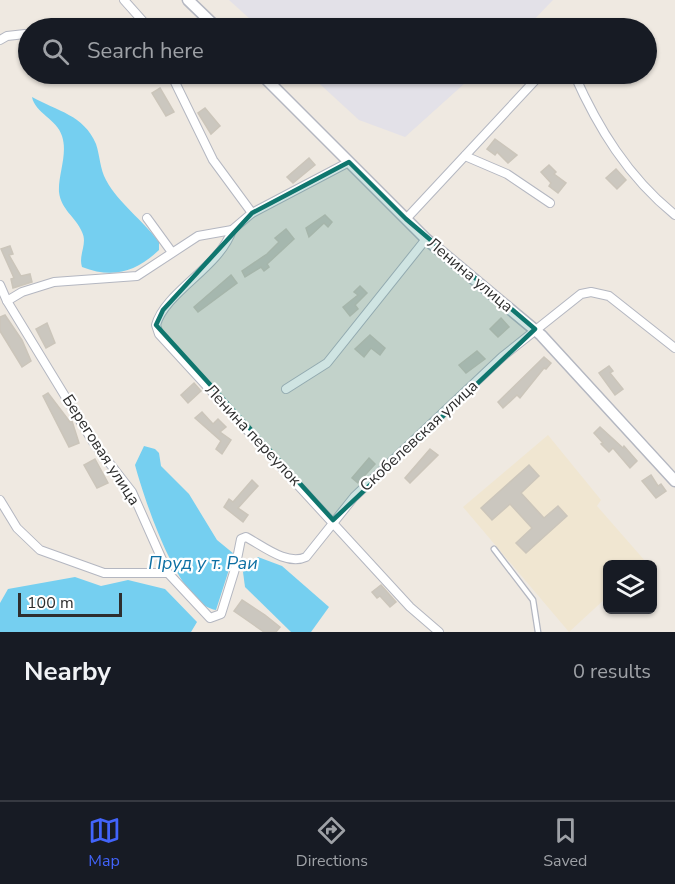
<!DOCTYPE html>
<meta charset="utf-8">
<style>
:root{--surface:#171b24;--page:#242831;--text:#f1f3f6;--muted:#9ea1a6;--line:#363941;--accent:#4264fb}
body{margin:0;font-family:"Nunito Sans",sans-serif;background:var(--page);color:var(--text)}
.controls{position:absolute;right:18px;bottom:18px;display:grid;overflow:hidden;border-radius:9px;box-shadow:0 2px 4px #0004}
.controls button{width:54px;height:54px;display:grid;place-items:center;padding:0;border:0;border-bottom:2px solid var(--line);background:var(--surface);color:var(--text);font:30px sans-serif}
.scale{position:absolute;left:18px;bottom:15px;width:104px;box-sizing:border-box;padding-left:6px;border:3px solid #2e2e2e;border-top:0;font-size:16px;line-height:21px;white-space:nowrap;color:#2e2e2e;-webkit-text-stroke:4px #fff;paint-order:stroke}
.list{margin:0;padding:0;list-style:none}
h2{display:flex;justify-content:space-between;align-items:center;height:78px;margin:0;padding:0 24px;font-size:26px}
h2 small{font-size:20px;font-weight:400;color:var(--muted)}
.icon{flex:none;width:33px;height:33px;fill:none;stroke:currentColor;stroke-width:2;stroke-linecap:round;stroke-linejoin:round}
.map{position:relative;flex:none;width:675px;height:632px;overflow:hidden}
.search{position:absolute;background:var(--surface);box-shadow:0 2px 4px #0004;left:18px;right:18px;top:18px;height:66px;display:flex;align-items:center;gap:15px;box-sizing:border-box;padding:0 21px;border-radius:33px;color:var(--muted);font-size:22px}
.sheet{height:168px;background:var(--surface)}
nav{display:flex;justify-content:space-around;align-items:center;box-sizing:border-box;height:84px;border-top:2px solid var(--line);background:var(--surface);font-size:16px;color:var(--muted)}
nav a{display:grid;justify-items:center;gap:3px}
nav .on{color:var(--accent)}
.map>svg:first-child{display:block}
.industrial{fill:#e3e1e8}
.education{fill:#f0e6d1}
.water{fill:#75cff0}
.building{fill:#cbc7bf;stroke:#cbc5ba;stroke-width:1.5}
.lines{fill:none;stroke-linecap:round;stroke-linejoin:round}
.service-casing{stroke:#b4b7c1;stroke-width:7}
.minor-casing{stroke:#b4b7c1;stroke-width:10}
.tertiary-casing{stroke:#b4b7c1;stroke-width:13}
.service{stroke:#fff;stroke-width:4.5}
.minor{stroke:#fff;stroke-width:8}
.tertiary{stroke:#fff;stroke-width:10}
.marked{fill:#0f766e;fill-opacity:0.2;stroke:#0f766e;stroke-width:4.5;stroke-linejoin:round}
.labels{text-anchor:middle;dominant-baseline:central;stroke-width:4.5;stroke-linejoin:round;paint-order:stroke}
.street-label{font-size:16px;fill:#2e2e2e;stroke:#fff}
.water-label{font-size:18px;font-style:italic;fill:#0d6fa3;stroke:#fff}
</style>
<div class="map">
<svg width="675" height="632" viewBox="0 0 675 632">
<rect width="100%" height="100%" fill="#efe9e1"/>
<g class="industrial">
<path d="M229,0H553L526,28H260Z"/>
<path d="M309,74H475L405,137L359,120Z"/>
</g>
<path class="education" d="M548,435L601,500L597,506L646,562L643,564H608L607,597L569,632L463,507Z"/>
<g class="water">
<path d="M32,97C57,111 84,115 96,144C100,156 100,169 106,180C119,204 143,220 159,242V250C136,272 113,279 82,267C78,255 88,244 82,232C76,217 61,210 59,192C58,174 68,154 62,136C57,119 35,113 32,97Z"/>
<path d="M144,446L155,449L159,453L161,466L189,494L217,540L234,554L216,610C178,604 144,498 135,465Z"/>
<path d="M258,557L282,566L329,607L311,632H291L245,587L243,572Z"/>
<path d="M75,577L101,586L128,580L165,589L197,622L191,632H0V603L8,589Z"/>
</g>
<g class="building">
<path d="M160,88L174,112L166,116L152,93Z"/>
<path d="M205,108L220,126L211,134L198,113Z"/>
<path d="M495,139L517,155L508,163L497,152L495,155L487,149Z"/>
<path d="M309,158L315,165L293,183L287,177Z"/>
<path d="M549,165L556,172L554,174L566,183L558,193L549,186L551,183L541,172Z"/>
<path d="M616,169L626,180L617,189L606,178Z"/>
<path d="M325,215L332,222L328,227L324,223L309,237L306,228Z"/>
<path d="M286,229L294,239L267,264L269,267L264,271L261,267L245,277L242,271L267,254L279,242L275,238Z"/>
<path d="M10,246L13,254L9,255L21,276L30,274L32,282L13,288L11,279L14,278L1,249Z"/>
<path d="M231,275L237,283L198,312L194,307Z"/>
<path d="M360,286L367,293L355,305L358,309L350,316L343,307L358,295L354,292Z"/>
<path d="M5,315L22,340L31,361L22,367L0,331V317Z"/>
<path d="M501,318L509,327L498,337L490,329Z"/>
<path d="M47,323L55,343L46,348L36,329Z"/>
<path d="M370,335L385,348L380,355L371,348L364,357L355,349Z"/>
<path d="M477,351L485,359L466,373L459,365Z"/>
<path d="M544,357L551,363L546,369L544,368L520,398L517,395L503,408L498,402Z"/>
<path d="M609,366L613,371L610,373L623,389L615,395L599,373Z"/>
<path d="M194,383L201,391L188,403L181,395Z"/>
<path d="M48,393L70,422L72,421L79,443L69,447L43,396Z"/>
<path d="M202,412L213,424L218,419L226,427L220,432L231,440L222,454L216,449L221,441L195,418Z"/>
<path d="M600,427L623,448L624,446L637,461L630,468L613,448L609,452L601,444L603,443L594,433Z"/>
<path d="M430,449L438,455L410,483L405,478Z"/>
<path d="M369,458L375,464L358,483L352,478Z"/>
<path d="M95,459L108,483L97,488L84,465Z"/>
<path d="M529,465L539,476L521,493L544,518L558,506L567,516L526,553L516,543L532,528L510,504L492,520L481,508Z"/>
<path d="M651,475L658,486L661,484L666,491L656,498L642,481Z"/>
<path d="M252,480L258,486L238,508L248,515L243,522L224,507L229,499L233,502Z"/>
<path d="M381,585L396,602L390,607L380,596L377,598L372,592Z"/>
<path d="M242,600L265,615L280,627L276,632H264L241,616L234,611Z"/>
</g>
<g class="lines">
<g class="service-casing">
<path id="service" d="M494,549L533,600L538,632"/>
</g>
<g class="minor-casing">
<g id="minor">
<path d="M124,0L149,28"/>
<path d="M0,40L7,36L25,34"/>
<path d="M171,74L213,160L252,213"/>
<path d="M574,74C598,128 628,177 675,215"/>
<path d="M465,156L507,174L550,203"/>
<path d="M147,218L171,251"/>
<path d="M406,219L541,74"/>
<path d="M232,230C220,267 165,292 156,325L159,334L410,607L439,632"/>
<path d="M0,285L7,301L93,442L132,492L168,573H104L40,550L17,528L0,500"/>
<path d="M7,301L22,292L54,282L137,276L198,236L232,230L252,213L349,162"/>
<path d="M286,389L327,363L426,239"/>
<path d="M168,573L210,618L221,614L235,569L241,539L246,537C263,546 287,566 306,557L354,497L502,357L581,294L591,292L609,296L675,348"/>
</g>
</g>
<g class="tertiary-casing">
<g id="tertiary">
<path d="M188,0L217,28"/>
<path d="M261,74L426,239L541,335L675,481"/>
</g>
</g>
<use href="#service" class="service"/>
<use href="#minor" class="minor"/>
<use href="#tertiary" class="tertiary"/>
</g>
<path class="marked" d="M349,162L406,219L535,329L333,520L156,325L163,310L252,213Z"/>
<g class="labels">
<g class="street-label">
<text transform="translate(470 275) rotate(40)">Ленина улица</text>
<text transform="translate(253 435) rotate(47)">Ленина переулок</text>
<text transform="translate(419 436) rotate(-43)">Скобелевская улица</text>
<text transform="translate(101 450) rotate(57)">Береговая улица</text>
</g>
<g class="water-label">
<text x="203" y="563">Пруд у т. Раи</text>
</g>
</g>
</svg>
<div class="controls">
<button><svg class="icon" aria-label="layers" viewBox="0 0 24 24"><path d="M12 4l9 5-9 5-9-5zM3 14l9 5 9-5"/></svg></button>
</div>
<div class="scale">100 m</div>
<div class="search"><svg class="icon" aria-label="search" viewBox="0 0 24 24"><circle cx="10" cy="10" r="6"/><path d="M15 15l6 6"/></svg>Search here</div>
</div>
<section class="sheet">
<h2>Nearby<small>0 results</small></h2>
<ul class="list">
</ul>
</section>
<nav>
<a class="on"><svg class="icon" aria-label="map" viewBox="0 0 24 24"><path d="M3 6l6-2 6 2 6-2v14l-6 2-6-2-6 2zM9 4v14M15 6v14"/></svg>Map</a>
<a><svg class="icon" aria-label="directions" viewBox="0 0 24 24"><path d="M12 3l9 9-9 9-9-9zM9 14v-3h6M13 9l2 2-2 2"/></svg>Directions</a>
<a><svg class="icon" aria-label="saved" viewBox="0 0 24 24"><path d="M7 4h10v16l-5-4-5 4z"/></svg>Saved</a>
</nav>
